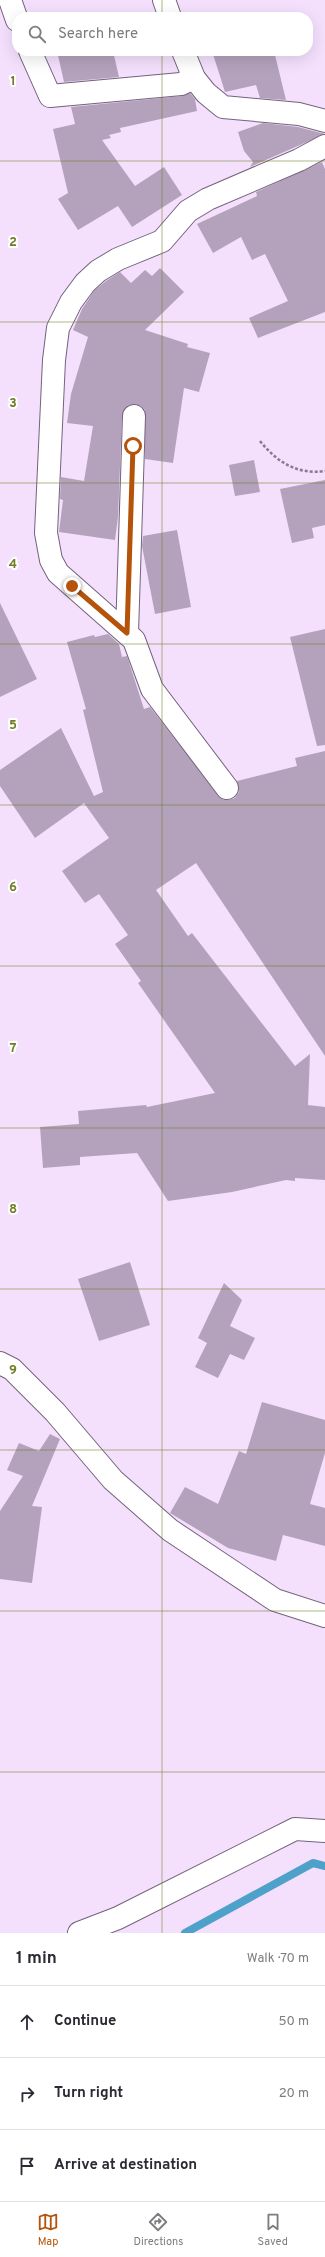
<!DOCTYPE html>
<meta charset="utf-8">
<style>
:root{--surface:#fff;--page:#f2f2f3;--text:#2b2b33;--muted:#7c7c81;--line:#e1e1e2;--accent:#b45309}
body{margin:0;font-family:Overpass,sans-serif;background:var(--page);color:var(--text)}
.stop{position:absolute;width:12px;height:12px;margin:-9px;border:3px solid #b45309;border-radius:50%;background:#fff}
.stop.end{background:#b45309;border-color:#fff;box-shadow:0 1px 4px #0008}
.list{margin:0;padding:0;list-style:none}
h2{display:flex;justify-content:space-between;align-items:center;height:52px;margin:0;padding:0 16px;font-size:17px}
h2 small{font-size:13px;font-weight:400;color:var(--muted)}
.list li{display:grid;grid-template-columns:26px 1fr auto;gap:12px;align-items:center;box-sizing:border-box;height:72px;padding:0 16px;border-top:1px solid var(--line)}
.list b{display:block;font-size:15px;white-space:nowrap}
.list em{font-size:13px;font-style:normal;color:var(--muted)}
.icon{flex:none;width:22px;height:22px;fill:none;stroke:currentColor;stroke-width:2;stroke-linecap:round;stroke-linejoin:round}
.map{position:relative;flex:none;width:325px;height:1933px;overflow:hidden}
.search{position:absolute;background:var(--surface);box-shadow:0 4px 16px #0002;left:12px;right:12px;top:12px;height:44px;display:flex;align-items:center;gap:10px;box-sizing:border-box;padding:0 14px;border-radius:16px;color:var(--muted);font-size:15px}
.sheet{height:268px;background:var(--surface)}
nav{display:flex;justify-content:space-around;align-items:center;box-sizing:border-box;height:56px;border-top:1px solid var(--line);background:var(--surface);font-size:11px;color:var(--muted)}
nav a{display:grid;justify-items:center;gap:2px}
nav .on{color:var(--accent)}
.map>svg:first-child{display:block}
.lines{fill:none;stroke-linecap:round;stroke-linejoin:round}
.stream{stroke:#4ea1c8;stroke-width:8}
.building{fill:#b4a2bc}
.street-casing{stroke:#73637b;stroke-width:24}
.secondary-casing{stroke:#73637b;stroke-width:24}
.path{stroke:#887b8e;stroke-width:2.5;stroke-dasharray:3 2;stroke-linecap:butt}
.street{stroke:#fff;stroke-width:22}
.secondary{stroke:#fff;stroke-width:22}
.route{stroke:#b45309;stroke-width:5}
.grid{fill:none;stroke:#727c27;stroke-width:1;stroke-opacity:0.55}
.grid-label{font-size:13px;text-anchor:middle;font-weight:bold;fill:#727c27;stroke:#fff;stroke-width:4;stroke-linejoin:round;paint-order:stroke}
</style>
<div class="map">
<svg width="325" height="1933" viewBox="0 0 325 1933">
<rect width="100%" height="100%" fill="#f4e0fd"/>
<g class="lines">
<path class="stream" d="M185,1933L313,1863L325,1866"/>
</g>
<g class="building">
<path d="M57,51H113L119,77L64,82Z"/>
<path d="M212,51H274L286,100L260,98L256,85L225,92Z"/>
<path d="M190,93L195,99L197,111L120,128L121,132L109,135L111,138L102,140L135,186L164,167L182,195L132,227L118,206L78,230L58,199L68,193L53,129L75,124L71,107L182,96Z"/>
<path d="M263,123L298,127L325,134L250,167L253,162L244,151L238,132Z"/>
<path d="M322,162L325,169V312L258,338L249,318L288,301L265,254L252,260L241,237L213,253L197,224L257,196L256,192Z"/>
<path d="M160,268L184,292L145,330L188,344L187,347L210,353L199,392L184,388L173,463L145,459V410L141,406L135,404L128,405L122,416L118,517L115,540L59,532L63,500L60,499L61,477L84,481L93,426L67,423L71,394L88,337L73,330L82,309L94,291L106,281L120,272L131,283L145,270L152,276Z"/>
<path d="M254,460L260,492L235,496L229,465Z"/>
<path d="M325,480V525L312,528L314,538L292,543L280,489Z"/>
<path d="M177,530L191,607L155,614L142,546L143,536Z"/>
<path d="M0,603L37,679L0,697Z"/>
<path d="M325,629V745L317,746L290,637Z"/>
<path d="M108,634L119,644L122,657L127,656L144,709L150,707L222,799L228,800L235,798L239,792L237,781L297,766L295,758L325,751V1056L196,863L156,890L188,936L192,933L295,1066L310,1054L308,1105L325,1107V1180L295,1178V1181L286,1180L232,1192L168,1201L137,1153L80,1157V1165L43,1168L40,1127L79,1124L78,1111L146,1105L147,1107L215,1093L138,983L141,981L115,944L128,935L99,894L85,903L62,871L109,838L84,803L35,838L0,786V770L61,728L94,796L103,792L83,710L86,709L67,642L94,635L95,637Z"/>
<path d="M130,1262L150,1325L99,1341L78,1279Z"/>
<path d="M224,1283L242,1300L230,1326L255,1338L244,1360L230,1354L218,1378L195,1367L207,1343L198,1338Z"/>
<path d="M262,1402L325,1420V1453L310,1504L325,1508V1546L283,1535L276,1561L228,1548L170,1513L185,1487L218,1504L239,1451L246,1454Z"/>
<path d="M50,1434L60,1439L32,1506L42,1507L32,1583L0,1579V1511L23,1476L7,1470L19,1443L39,1451Z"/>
</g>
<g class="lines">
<g class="street-casing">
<g id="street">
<path d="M10,0L17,20"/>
<path d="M164,0L170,17"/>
<path d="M30,51L50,96L181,84L194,78"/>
<path d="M183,51L194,78L206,93L223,107L299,114L325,121"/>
<path d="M127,633L134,416"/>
<path d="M227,788L152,689L134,640L58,573L51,560L46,533L54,360L58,328L71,302L85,283L98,271L118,259L162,241L188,211L208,199L299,160L325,146"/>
<path d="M79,1933L118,1918L295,1829L325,1831"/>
</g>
</g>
<g class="secondary-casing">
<path id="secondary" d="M0,1363L12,1369L55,1412L113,1480L170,1530L275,1600L325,1616"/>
</g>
<path class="path" d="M260,441C277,462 297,475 325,471"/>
<use href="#street" class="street"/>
<use href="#secondary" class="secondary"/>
</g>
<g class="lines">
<path class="route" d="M72,586L127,633L133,446"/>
</g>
<path class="grid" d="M162,0V17M162,51V1933M0,161H325M0,322H325M0,483H325M0,644H325M0,805H325M0,966H325M0,1128H325M0,1289H325M0,1450H325M0,1611H325M0,1772H325"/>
<g class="grid-label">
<text x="13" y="85">1</text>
<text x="13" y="246">2</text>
<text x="13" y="407">3</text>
<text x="13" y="568">4</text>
<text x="13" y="729">5</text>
<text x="13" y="891">6</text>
<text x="13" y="1052">7</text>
<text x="13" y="1213">8</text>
<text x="13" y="1374">9</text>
</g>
</svg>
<div class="stop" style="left:133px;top:446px"></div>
<div class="stop end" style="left:72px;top:586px"></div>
<div class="search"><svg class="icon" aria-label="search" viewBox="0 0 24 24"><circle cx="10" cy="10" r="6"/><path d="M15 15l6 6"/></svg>Search here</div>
</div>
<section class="sheet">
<h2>1 min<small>Walk · 70 m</small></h2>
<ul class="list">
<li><svg class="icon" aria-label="ahead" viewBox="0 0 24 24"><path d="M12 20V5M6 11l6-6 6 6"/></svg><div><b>Continue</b></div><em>50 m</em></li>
<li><svg class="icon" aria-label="right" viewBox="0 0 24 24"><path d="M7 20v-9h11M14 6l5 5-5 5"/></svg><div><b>Turn right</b></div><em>20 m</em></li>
<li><svg class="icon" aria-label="arrive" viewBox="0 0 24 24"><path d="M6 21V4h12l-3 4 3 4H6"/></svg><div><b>Arrive at destination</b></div></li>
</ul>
</section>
<nav>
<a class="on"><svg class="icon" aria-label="map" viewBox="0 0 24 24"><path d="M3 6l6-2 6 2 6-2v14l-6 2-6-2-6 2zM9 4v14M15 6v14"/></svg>Map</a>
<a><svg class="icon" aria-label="directions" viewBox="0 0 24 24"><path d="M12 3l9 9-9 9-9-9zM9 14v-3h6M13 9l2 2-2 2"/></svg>Directions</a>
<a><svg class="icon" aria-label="saved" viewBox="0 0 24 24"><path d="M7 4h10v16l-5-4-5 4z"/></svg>Saved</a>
</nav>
